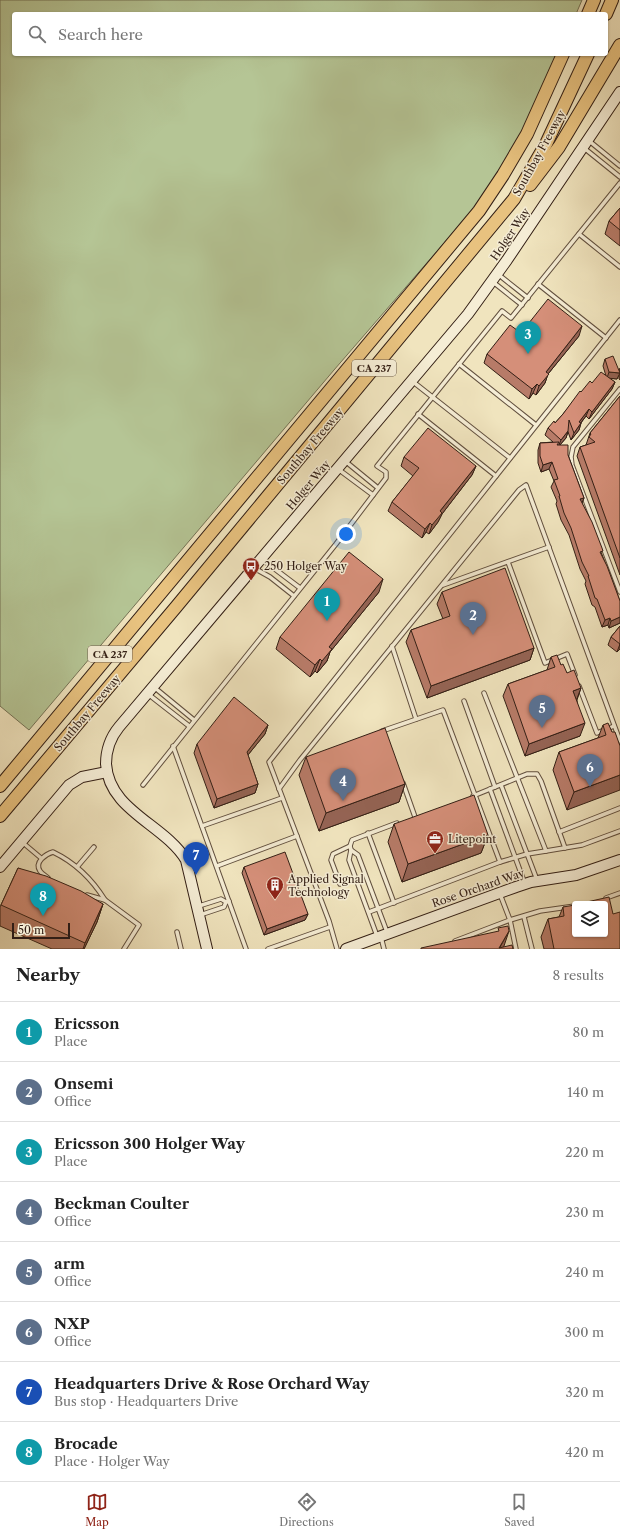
<!DOCTYPE html>
<meta charset="utf-8">
<style>
:root{--surface:#fff;--page:#f2f2f2;--text:#222;--muted:#767676;--line:#e0e0e0;--accent:#8f2418}
body{margin:0;font-family:"Libre Caslon Text",serif;background:var(--page);color:var(--text)}
.controls{position:absolute;right:12px;bottom:12px;display:grid;overflow:hidden;border-radius:4px;box-shadow:0 1px 3px #0004}
.controls button{width:36px;height:36px;display:grid;place-items:center;padding:0;border:0;border-bottom:1px solid var(--line);background:var(--surface);color:var(--text);font:20px sans-serif}
.scale{position:absolute;left:12px;bottom:10px;width:58px;box-sizing:border-box;padding-left:4px;border:2px solid #331f15;border-top:0;font-size:11px;line-height:14px;white-space:nowrap;color:#331f15;-webkit-text-stroke:3px #f5edd5;paint-order:stroke}
.you{position:absolute;left:346px;top:534px;width:14px;height:14px;margin:-10px;border:3px solid #fff;border-radius:50%;background:#1a73e8;box-shadow:0 0 0 6px #1a73e833}
.badge{display:grid;place-items:center;width:26px;height:26px;border-radius:50%;background:var(--accent);color:#fff;font-size:13px;font-weight:700}
.pin{position:absolute;translate:-50% -33px;filter:drop-shadow(0 1px 2px #0008)}
.pin::after{content:'';position:absolute;top:21px;width:14px;height:12px;background:inherit;clip-path:polygon(0 0,100% 0,50% 100%)}
.list{margin:0;padding:0;list-style:none}
h2{display:flex;justify-content:space-between;align-items:center;height:52px;margin:0;padding:0 16px;font-size:17px}
h2 small{font-size:13px;font-weight:400;color:var(--muted)}
.list li{display:grid;grid-template-columns:26px 1fr auto;gap:12px;align-items:center;box-sizing:border-box;height:60px;padding:0 16px;border-top:1px solid var(--line)}
.list b{display:block;font-size:15px;white-space:nowrap}
.list p{margin:0;font-size:13px;white-space:nowrap;color:var(--muted)}
.list em{font-size:13px;font-style:normal;color:var(--muted)}
.icon{flex:none;width:22px;height:22px;fill:none;stroke:currentColor;stroke-width:2;stroke-linecap:round;stroke-linejoin:round}
.map{position:relative;flex:none;width:620px;height:949px;overflow:hidden}
.search{position:absolute;background:var(--surface);box-shadow:0 1px 3px #0004;left:12px;right:12px;top:12px;height:44px;display:flex;align-items:center;gap:10px;box-sizing:border-box;padding:0 14px;border-radius:4px;color:var(--muted);font-size:15px}
.sheet{height:532px;background:var(--surface)}
nav{display:flex;justify-content:space-around;align-items:center;box-sizing:border-box;height:56px;border-top:1px solid var(--line);background:var(--surface);font-size:11px;color:var(--muted)}
nav a{display:grid;justify-items:center;gap:2px}
nav .on{color:var(--accent)}
.map>svg:first-child{display:block}
.green{fill:#b5c595;stroke:#747255}
.lines{fill:none;stroke-linecap:round;stroke-linejoin:round}
.lane-casing{stroke:#62503f;stroke-width:5.5}
.secondary-casing{stroke:#331f15;stroke-width:12}
.highway-casing{stroke:#331f15;stroke-width:14}
.lane{stroke:#f5edd5;stroke-width:3.5}
.secondary{stroke:#f5edd5;stroke-width:10}
.highway{stroke:#e8c27f;stroke-width:12}
.wall{fill:#b77b68;stroke:#331f15}
.shaded-wall{fill:#956455;stroke:#331f15}
.building{fill:#d58f79;stroke:#331f15}
.labels{text-anchor:middle;dominant-baseline:central;stroke-width:3;stroke-linejoin:round;paint-order:stroke}
.shield{fill:#f5edd5;stroke:#6d5d4f;stroke-width:1}
.shield-label{font-size:10px;font-weight:bold;fill:#331f15}
.street-label{font-size:11px;fill:#331f15;stroke:#f5edd5}
.poi-label{font-size:11px;fill:#331f15;stroke:#f5edd5;text-anchor:start}
</style>
<div class="map">
<svg width="620" height="949" viewBox="0 0 620 949">
<rect width="100%" height="100%" fill="#f0e4be"/>
<filter id="stains"><feTurbulence type="fractalNoise" baseFrequency=".005" numOctaves="4"/><feColorMatrix values="0 0 0 0 .2 0 0 0 0 .09 0 0 0 0 .02 0 0 0 .5 -.17"/></filter>
<radialGradient id="worn" r=".72"><stop offset=".6" stop-color="#630" stop-opacity="0"/><stop offset="1" stop-color="#630" stop-opacity=".3"/></radialGradient>
<path class="green" d="M0,0H582L576,14H14V54H558L503,175L334,370L29,730L0,706Z"/>
<g class="lines">
<g class="lane-casing">
<g id="lane">
<path d="M588,140L620,166"/>
<path d="M584,148L620,177"/>
<path d="M579,234L620,267"/>
<path d="M499,275L528,298"/>
<path d="M493,282L522,305"/>
<path d="M538,284L606,338"/>
<path d="M459,364L536,425"/>
<path d="M412,381L510,458"/>
<path d="M620,389L573,447L571,457L572,465L620,592"/>
<path d="M418,414L496,476"/>
<path d="M345,461L378,488"/>
<path d="M338,469L373,495"/>
<path d="M263,560L300,588"/>
<path d="M508,562L545,663L567,654L575,675"/>
<path d="M254,568L270,577L294,596"/>
<path d="M443,585L549,547"/>
<path d="M392,646L416,719"/>
<path d="M579,686L597,733L614,726"/>
<path d="M155,688L194,720"/>
<path d="M484,693L546,851L582,845L620,831"/>
<path d="M148,694L189,726"/>
<path d="M464,701L495,787"/>
<path d="M382,731L443,710L500,862L527,854L546,851"/>
<path d="M173,746L246,949"/>
<path d="M403,783L415,817"/>
<path d="M143,785L336,544L386,478V472L377,466L502,311L511,318L620,183"/>
<path d="M501,785L537,880"/>
<path d="M279,789L300,760L519,490L526,485L620,741"/>
<path d="M490,789L525,884"/>
<path d="M473,796L527,774H537L541,781L565,848"/>
<path d="M202,826L282,798"/>
<path d="M559,832L620,808"/>
<path d="M368,833L394,903"/>
<path d="M22,842L41,858"/>
<path d="M351,850L350,846L352,840L397,823"/>
<path d="M217,866L297,836"/>
<path d="M77,867L94,847"/>
<path d="M48,878C46,876 42,874 40,871C34,862 46,854 53,852C76,863 92,879 105,900"/>
<path d="M340,884L331,860L333,854L350,846"/>
<path d="M500,894L510,920L516,949"/>
<path d="M87,895L105,900L139,925L124,949"/>
<path d="M606,898L620,893"/>
<path d="M199,906L221,899L226,902"/>
<path d="M369,912L500,862"/>
<path d="M200,915L224,907L226,902L229,901"/>
<path d="M524,917L532,949"/>
<path d="M177,932L181,949"/>
<path d="M377,936L349,860L351,850L358,855L387,932"/>
<path d="M381,937L384,949"/>
<path d="M455,941L510,920L540,911L575,906"/>
<path d="M268,949L330,927"/>
<path d="M337,949L329,921L269,762L620,320"/>
</g>
</g>
<g class="secondary-casing">
<g id="secondary">
<path d="M0,867L69,785L82,777L107,772"/>
<path d="M207,949L186,860C164,824 109,811 106,764C106,749 110,738 119,727L468,314L507,260L620,92"/>
<path d="M346,949L516,887L531,882L576,875L620,860"/>
</g>
</g>
<g class="highway-casing">
<g id="highway">
<path d="M588,14L594,0"/>
<path d="M606,14L612,0"/>
<path d="M530,185L559,147L620,45"/>
<path d="M0,786L479,211L503,175L527,134L563,54"/>
<path d="M0,816L176,607L514,199L546,144L588,54"/>
</g>
</g>
<use href="#lane" class="lane"/>
<use href="#secondary" class="secondary"/>
<use href="#highway" class="highway"/>
</g>
<g class="wall">
<path d="M620,208V246L605,234L609,221Z"/>
<path d="M521,333L579,336L548,374L545,383L536,395L533,393L529,399L484,363L487,354Z"/>
<path d="M605,359L619,372L620,368V380L619,379V374L617,379L609,378L615,382L612,389L589,419L586,416L581,423L579,430L571,440L568,432L566,438L560,445L568,455L584,498L582,503L620,601V623L609,628L608,625L602,627L595,607L592,605L585,584L586,581L580,569L569,535L561,520L556,504L557,501L551,487L554,481L549,469L541,472L538,463V450L540,443L553,442L545,435L548,428L555,423L563,414L581,392L592,383L606,376L603,366Z"/>
<path d="M620,396V575L577,456L580,447L586,445L590,433Z"/>
<path d="M404,457L476,466L472,475L442,514L438,522L429,534L426,532L422,538L388,511L392,502L413,476L401,466Z"/>
<path d="M379,592L330,652L327,661L317,673L315,671L310,677L276,649L280,637Z"/>
<path d="M442,592L534,648L530,660L427,698L406,642L411,630L443,619L437,604Z"/>
<path d="M620,626V649L617,652L608,645L611,637Z"/>
<path d="M551,657L561,665L567,673L581,688L577,700L580,736L525,756L503,696L508,684L547,670Z"/>
<path d="M268,725L265,734L248,755L258,784L255,793L214,808L194,753L197,744Z"/>
<path d="M603,725L612,732L567,810L553,770L559,752L598,738Z"/>
<path d="M306,757L405,784L399,802L319,831L299,775Z"/>
<path d="M394,824L488,835L481,853L402,882L388,842Z"/>
<path d="M244,867L308,914L305,920L264,935L242,873Z"/>
<path d="M18,868L103,904L97,922L84,949H52L0,926V907Z"/>
<path d="M563,907L613,914L620,949H544L541,937L548,919L559,917Z"/>
</g>
<g class="shaded-wall">
<path d="M582,326L579,336L548,374L545,383L536,395L539,386L546,372Z"/>
<path d="M609,372L620,373L617,379L607,378Z"/>
<path d="M615,382L612,389L589,419L592,412Z"/>
<path d="M537,384L533,393L529,399L532,389Z"/>
<path d="M589,409L586,416L576,429L579,422Z"/>
<path d="M581,423L579,430L571,440L574,433Z"/>
<path d="M568,431L566,438L558,447L561,440Z"/>
<path d="M552,462L549,469L541,472L543,465Z"/>
<path d="M476,466L472,475L442,514L438,522L429,534L432,525L440,511Z"/>
<path d="M584,498L581,505L580,499Z"/>
<path d="M430,523L426,532L422,538L425,529Z"/>
<path d="M383,579L379,592L330,652L327,661L317,673L322,661L329,647Z"/>
<path d="M620,617V623L609,628L611,621Z"/>
<path d="M610,618L608,625L602,627L605,620Z"/>
<path d="M620,644V649L617,652Z"/>
<path d="M534,648L530,660L427,698L431,686Z"/>
<path d="M320,659L315,671L310,677L315,665Z"/>
<path d="M581,688L576,701L573,691Z"/>
<path d="M585,723L580,736L525,756L529,744Z"/>
<path d="M268,725L265,734L243,761L247,752Z"/>
<path d="M620,775V790L567,810L574,792Z"/>
<path d="M258,784L255,793L214,808L217,799Z"/>
<path d="M405,784L399,802L319,831L326,813Z"/>
<path d="M488,835L481,853L402,882L408,864Z"/>
<path d="M103,904L97,922L84,949H83L85,943Z"/>
<path d="M308,914L305,920L264,935L267,929Z"/>
<path d="M509,931L503,949H499Z"/>
</g>
<g class="building">
<path d="M620,208V230L609,221Z"/>
<path d="M548,299L582,326L546,372L549,374L539,386L537,384L532,389L487,354L510,325L521,333Z"/>
<path d="M613,356L620,373L609,372L605,359Z"/>
<path d="M601,372L615,382L592,412L589,409L579,422L581,423L574,433L569,420L568,431L561,440L548,428L554,421L555,423L563,414L580,391L581,392L590,381L592,383Z"/>
<path d="M620,396V558L580,447L595,442L589,437L591,434L590,433Z"/>
<path d="M428,428L476,466L440,511L442,513L432,525L430,523L425,529L392,502L419,468L404,457Z"/>
<path d="M559,442L557,445H568V455L584,498L580,499L592,522L602,548L603,551L600,552L607,566L620,601V617L611,621L610,618L605,620L597,599L595,598L588,576H589L582,562L571,528L564,513L559,496H560L554,480L558,479L552,462L543,465L540,456V443Z"/>
<path d="M349,552L383,579L329,647L332,649L322,661L320,659L315,665L280,637Z"/>
<path d="M505,568L534,648L431,686L411,630L450,616L442,592Z"/>
<path d="M620,626V644L611,637Z"/>
<path d="M557,655L561,665L563,664L567,673L574,670L581,688L573,691L585,723L529,744L508,684L555,667L551,657Z"/>
<path d="M234,697L268,725L247,752L258,784L217,799L197,744Z"/>
<path d="M608,723L612,732H615L620,746V775L574,792L559,752L606,735L603,725Z"/>
<path d="M385,728L405,784L326,813L306,757Z"/>
<path d="M474,795L488,835L408,864L394,824Z"/>
<path d="M285,852L308,914L267,929L244,867Z"/>
<path d="M18,868L46,876L81,891L103,904L85,943L1,905Z"/>
<path d="M609,897L613,914L620,912V949H554L548,919L564,916L563,907L575,905V934H605V904H578Z"/>
<path d="M508,926L509,931L499,948L512,945L513,949H421V948L499,931L498,928Z"/>
</g>
<defs>
<g id="bus-pin" transform="scale(0.9)"><path d="M0 17L-7.5 6A9.5 9.5 0 1 1 7.5 6Z" fill="#8f2418" stroke="#f5edd5"/><path d="M-5-6H5V4H4V6H2V4H-2V6H-4V4H-5ZM-3.5-4V0h7V-4ZM-3.5 1.2v1.5H-2V1.2ZM2 1.2v1.5H3.5V1.2Z" fill="#fff"/></g>
<g id="office-pin" transform="scale(0.9)"><path d="M0 17L-7.5 6A9.5 9.5 0 1 1 7.5 6Z" fill="#8f2418" stroke="#f5edd5"/><path d="M-6-3h4V-5.5h4V-3h4V5H-6ZM-1-4.5V-3h2v-1.5ZM-6 0V1H6V0Z" fill="#fff"/></g>
<g id="building-pin" transform="scale(0.9)"><path d="M0 17L-7.5 6A9.5 9.5 0 1 1 7.5 6Z" fill="#8f2418" stroke="#f5edd5"/><path d="M-4-6H4V6H1V3H-1V6H-4ZM-2.5-4.3h1.7v1.8h-1.7ZM.8-4.3h1.7v1.8H.8ZM-2.5-1h1.7V.8h-1.7ZM.8-1h1.7V.8H.8Z" fill="#fff"/></g>
</defs>
<g fill-rule="evenodd">
<use href="#bus-pin" x="251" y="566"/>
<use href="#office-pin" x="435" y="839"/>
<use href="#building-pin" x="275" y="885"/>
</g>
<g class="labels">
<g class="shield">
<rect x="352" y="360" width="44" height="16" rx="3"/>
<rect x="88" y="646" width="44" height="16" rx="3"/>
</g>
<g class="shield-label">
<text x="374" y="368">CA 237</text>
<text x="110" y="654">CA 237</text>
</g>
<g class="street-label">
<text transform="translate(539 153) rotate(-61)">Southbay Freeway</text>
<text transform="translate(510 234) rotate(-56)">Holger Way</text>
<text transform="translate(310 446) rotate(-50)">Southbay Freeway</text>
<text transform="translate(308 485) rotate(-50)">Holger Way</text>
<text transform="translate(87 713) rotate(-50)">Southbay Freeway</text>
<text transform="translate(478 888) rotate(-19)">Rose Orchard Way</text>
</g>
<g class="poi-label">
<text x="264" y="566">250 Holger Way</text>
<text x="448" y="839">Litepoint</text>
<text x="288" y="879">Applied Signal<tspan x="288" dy="13">Technology</tspan></text>
</g>
</g>
<rect width="100%" height="100%" filter="url(#stains)"/>
<rect width="100%" height="100%" fill="url(#worn)"/>
</svg>
<div class="controls">
<button><svg class="icon" aria-label="layers" viewBox="0 0 24 24"><path d="M12 4l9 5-9 5-9-5zM3 14l9 5 9-5"/></svg></button>
</div>
<div class="scale">50 m</div>
<div class="you"></div>
<div class="pin badge" style="left:327px;top:621px;background:#0f9aa8">1</div>
<div class="pin badge" style="left:473px;top:635px;background:#5c6f8a">2</div>
<div class="pin badge" style="left:528px;top:354px;background:#0f9aa8">3</div>
<div class="pin badge" style="left:343px;top:801px;background:#5c6f8a">4</div>
<div class="pin badge" style="left:542px;top:728px;background:#5c6f8a">5</div>
<div class="pin badge" style="left:590px;top:787px;background:#5c6f8a">6</div>
<div class="pin badge" style="left:196px;top:875px;background:#1a4fb4">7</div>
<div class="pin badge" style="left:43px;top:916px;background:#0f9aa8">8</div>
<div class="search"><svg class="icon" aria-label="search" viewBox="0 0 24 24"><circle cx="10" cy="10" r="6"/><path d="M15 15l6 6"/></svg>Search here</div>
</div>
<section class="sheet">
<h2>Nearby<small>8 results</small></h2>
<ul class="list">
<li><span class="badge" style="background:#0f9aa8">1</span><div><b>Ericsson</b><p>Place</p></div><em>80 m</em></li>
<li><span class="badge" style="background:#5c6f8a">2</span><div><b>Onsemi</b><p>Office</p></div><em>140 m</em></li>
<li><span class="badge" style="background:#0f9aa8">3</span><div><b>Ericsson 300 Holger Way</b><p>Place</p></div><em>220 m</em></li>
<li><span class="badge" style="background:#5c6f8a">4</span><div><b>Beckman Coulter</b><p>Office</p></div><em>230 m</em></li>
<li><span class="badge" style="background:#5c6f8a">5</span><div><b>arm</b><p>Office</p></div><em>240 m</em></li>
<li><span class="badge" style="background:#5c6f8a">6</span><div><b>NXP</b><p>Office</p></div><em>300 m</em></li>
<li><span class="badge" style="background:#1a4fb4">7</span><div><b>Headquarters Drive &amp; Rose Orchard Way</b><p>Bus stop · Headquarters Drive</p></div><em>320 m</em></li>
<li><span class="badge" style="background:#0f9aa8">8</span><div><b>Brocade</b><p>Place · Holger Way</p></div><em>420 m</em></li>
</ul>
</section>
<nav>
<a class="on"><svg class="icon" aria-label="map" viewBox="0 0 24 24"><path d="M3 6l6-2 6 2 6-2v14l-6 2-6-2-6 2zM9 4v14M15 6v14"/></svg>Map</a>
<a><svg class="icon" aria-label="directions" viewBox="0 0 24 24"><path d="M12 3l9 9-9 9-9-9zM9 14v-3h6M13 9l2 2-2 2"/></svg>Directions</a>
<a><svg class="icon" aria-label="saved" viewBox="0 0 24 24"><path d="M7 4h10v16l-5-4-5 4z"/></svg>Saved</a>
</nav>
